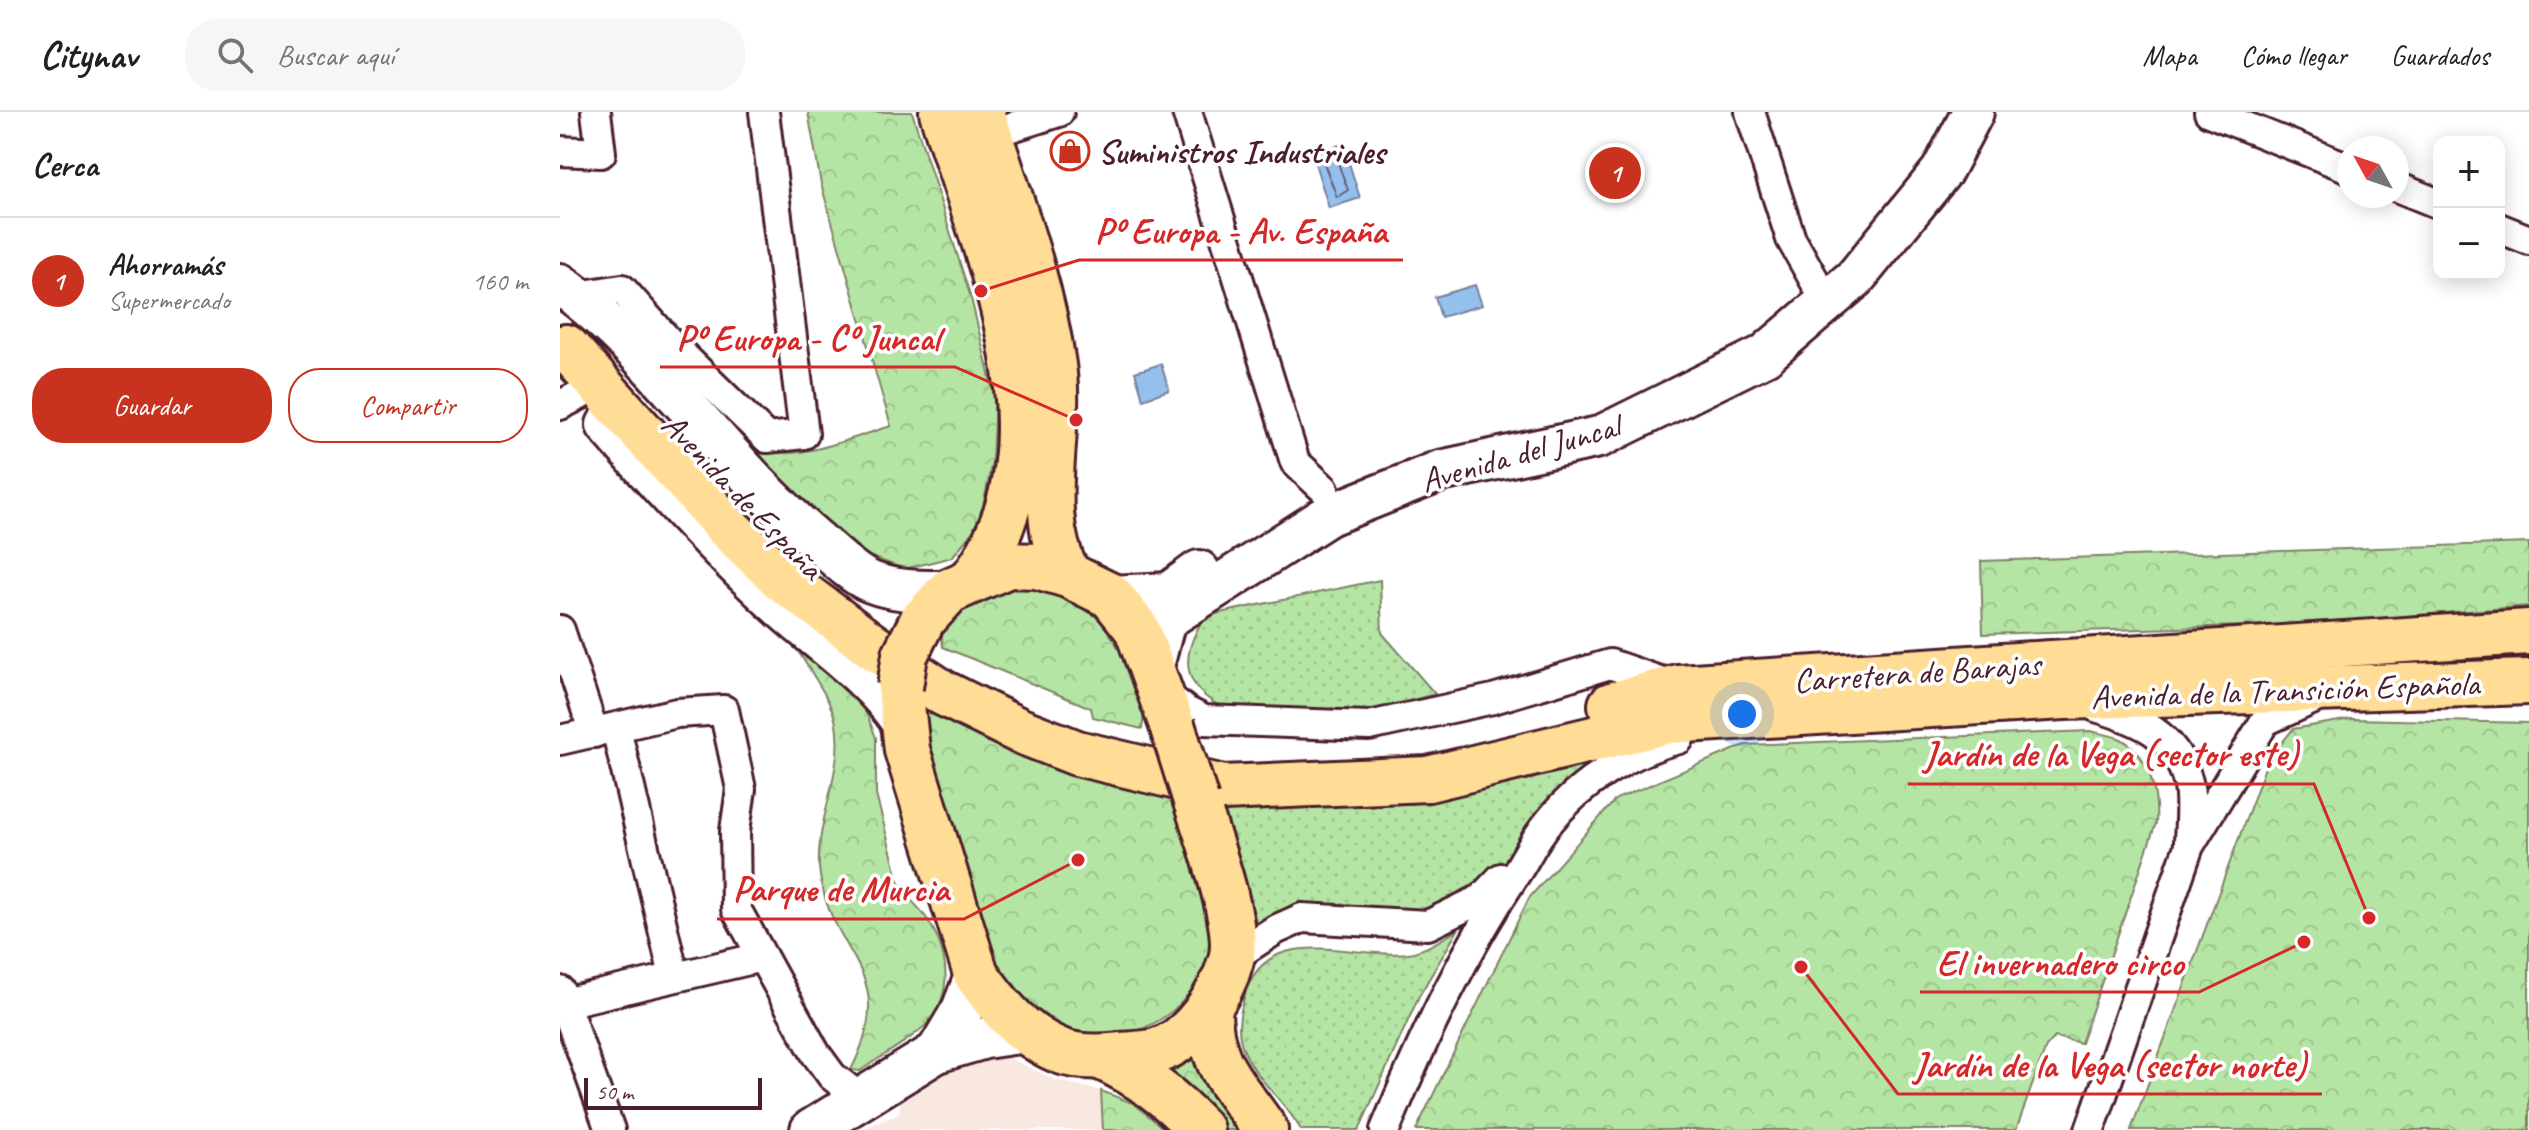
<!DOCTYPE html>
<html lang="es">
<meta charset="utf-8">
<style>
:root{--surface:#fff;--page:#f6f6f6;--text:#202124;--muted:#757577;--line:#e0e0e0;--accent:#c8321e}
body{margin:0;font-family:Caveat,sans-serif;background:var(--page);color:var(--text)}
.controls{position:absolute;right:24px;top:24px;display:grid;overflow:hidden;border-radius:16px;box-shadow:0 4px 20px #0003}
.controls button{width:72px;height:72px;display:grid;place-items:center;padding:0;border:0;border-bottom:2px solid var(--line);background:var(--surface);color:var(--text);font:40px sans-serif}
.compass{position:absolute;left:1777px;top:24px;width:72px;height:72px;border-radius:50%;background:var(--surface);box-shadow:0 4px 20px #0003;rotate:310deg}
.scale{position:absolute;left:24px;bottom:20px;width:178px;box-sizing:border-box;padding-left:8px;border:4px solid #4a1f2b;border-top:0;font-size:22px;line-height:28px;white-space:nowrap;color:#4a1f2b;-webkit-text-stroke:6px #fff;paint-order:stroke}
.you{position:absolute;left:1182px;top:602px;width:28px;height:28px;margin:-20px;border:6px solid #fff;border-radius:50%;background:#1a73e8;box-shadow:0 0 0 12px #1a73e833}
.badge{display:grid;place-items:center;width:52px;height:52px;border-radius:50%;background:var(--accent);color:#fff;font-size:26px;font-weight:700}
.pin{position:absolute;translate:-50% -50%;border:4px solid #fff;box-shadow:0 2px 8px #0006}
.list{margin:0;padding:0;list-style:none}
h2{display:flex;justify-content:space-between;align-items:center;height:104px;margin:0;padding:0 32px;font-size:34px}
h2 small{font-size:26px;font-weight:400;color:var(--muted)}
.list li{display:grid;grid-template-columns:52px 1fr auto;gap:24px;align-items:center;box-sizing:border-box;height:128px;padding:0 32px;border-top:2px solid var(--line)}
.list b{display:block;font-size:30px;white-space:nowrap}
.list p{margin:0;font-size:26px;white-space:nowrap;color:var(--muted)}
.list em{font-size:26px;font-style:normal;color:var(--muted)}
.actions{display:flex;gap:16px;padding:24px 32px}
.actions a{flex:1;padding:18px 0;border:2px solid var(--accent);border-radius:32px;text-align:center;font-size:28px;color:var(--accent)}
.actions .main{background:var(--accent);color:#fff}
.icon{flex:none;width:44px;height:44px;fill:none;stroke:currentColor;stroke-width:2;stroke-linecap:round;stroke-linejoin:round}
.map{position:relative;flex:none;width:1969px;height:1018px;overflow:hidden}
header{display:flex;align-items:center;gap:48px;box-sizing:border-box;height:112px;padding:0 40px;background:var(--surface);border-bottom:2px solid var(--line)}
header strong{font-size:38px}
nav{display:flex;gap:44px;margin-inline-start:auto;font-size:28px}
.search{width:560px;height:72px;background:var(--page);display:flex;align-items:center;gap:20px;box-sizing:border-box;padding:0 28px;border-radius:32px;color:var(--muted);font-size:30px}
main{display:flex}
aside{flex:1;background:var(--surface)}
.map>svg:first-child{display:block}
.built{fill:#f8e8e0}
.grass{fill:url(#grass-dots);stroke:#808268;stroke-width:2}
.forest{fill:url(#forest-crowns);stroke:#808268;stroke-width:2}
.water{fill:#93c0ed;stroke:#76809f;stroke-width:2}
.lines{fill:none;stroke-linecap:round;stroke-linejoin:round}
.shore{stroke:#675f79;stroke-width:2}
.street-casing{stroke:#4a1f2b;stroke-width:34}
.secondary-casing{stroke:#4a1f2b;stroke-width:46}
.primary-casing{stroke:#4a1f2b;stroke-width:50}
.street{stroke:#fff;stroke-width:28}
.secondary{stroke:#fff;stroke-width:40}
.primary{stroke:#ffdd96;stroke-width:44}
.primary-bridge-casing{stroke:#4a1f2b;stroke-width:50;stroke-linecap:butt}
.primary-bridge{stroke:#ffdd96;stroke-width:44}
.labels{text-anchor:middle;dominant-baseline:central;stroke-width:7;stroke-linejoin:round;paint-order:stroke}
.poi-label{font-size:34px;font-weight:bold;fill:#4a1f2b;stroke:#fff;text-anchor:start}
.street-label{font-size:34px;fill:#4a1f2b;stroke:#fff}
.leader{fill:none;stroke:#d62828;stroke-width:3}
.callout-dot{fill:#d62828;stroke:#fff;stroke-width:3}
.callout-label{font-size:36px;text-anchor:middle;font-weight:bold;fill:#d62828;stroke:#fff;stroke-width:7;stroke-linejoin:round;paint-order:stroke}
</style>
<header>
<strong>Citynav</strong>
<div class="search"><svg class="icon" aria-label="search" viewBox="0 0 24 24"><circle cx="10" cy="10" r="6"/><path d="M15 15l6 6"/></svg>Buscar aquí</div>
<nav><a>Mapa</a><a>Cómo llegar</a><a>Guardados</a></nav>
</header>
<main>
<aside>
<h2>Cerca<small></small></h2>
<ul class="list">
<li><span class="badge">1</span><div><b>Ahorramás</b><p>Supermercado</p></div><em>160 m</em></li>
</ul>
<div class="actions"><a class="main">Guardar</a><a>Compartir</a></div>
</aside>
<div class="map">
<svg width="1969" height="1018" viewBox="0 0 1969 1018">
<defs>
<pattern id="grass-dots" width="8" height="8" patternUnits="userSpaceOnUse" patternTransform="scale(2)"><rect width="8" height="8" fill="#b5e5a4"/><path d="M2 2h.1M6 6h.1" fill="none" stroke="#9dc48d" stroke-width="1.8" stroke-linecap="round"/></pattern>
<pattern id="forest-crowns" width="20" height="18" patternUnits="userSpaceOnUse" patternTransform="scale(2)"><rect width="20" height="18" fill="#b5e5a4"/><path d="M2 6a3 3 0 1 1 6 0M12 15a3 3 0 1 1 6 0" fill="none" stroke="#9dc48d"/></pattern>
</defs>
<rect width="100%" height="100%" fill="#fff"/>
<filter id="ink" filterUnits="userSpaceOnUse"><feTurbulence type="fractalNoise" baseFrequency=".0125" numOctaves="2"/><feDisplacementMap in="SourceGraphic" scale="16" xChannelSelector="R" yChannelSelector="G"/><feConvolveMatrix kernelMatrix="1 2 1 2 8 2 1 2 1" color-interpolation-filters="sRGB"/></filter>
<g filter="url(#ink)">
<path class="built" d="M447,945L493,967L541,979L543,1018H299L339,1002L340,983L358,979L371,965L394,953Z"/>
<g class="grass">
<path d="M820,468L822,521L875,582C850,588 823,599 797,601C777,602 682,604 668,598C619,576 620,543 645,504Z"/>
<path d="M1091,623L958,735L937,761L907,782L858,805L749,793L719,799L697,812L662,693H805L872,681Z"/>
<path d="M898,818L859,884L799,1018H741C725,989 698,970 684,939C676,921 679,904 684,886C705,807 792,848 848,841C865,839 883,826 898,818Z"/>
</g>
<g class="forest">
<path d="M248,0H352L411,186L435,287L432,349L420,411L392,445L344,457L296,439L258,409L96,236C122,261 184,332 217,340C245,346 303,322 331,314L261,72Z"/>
<path d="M1969,431V494L1749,512L1423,522L1421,449Z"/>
<path d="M451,473C510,476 555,507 574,563C582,584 586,596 582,617L533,605L531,596L383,535L381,518C402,494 423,485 451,473Z"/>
<path d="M237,537L286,575L306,600L316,626V683L342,781C379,807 402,868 371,907C357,925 319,945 300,959L291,958C341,859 273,847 260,764C252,711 287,659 275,607C269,584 249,558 237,537Z"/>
<path d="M369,592C446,630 528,681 616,684C628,728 656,791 649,837C639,896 579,932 522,925C497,922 472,904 454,887C432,866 420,810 411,780C393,724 376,668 358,612Z"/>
<path d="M1791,607L1969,611V1018H1571L1707,650L1733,617Z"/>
<path d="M1530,619C1539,621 1552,623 1561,627C1590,643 1598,681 1596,711L1521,931L1495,925L1486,935L1456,1018H856L969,786L1056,687L1185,633Z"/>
<path d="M630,929L688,1018H658L593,950Z"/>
<path d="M541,979L575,992L605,1018H543Z"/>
</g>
<g class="water">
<path d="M783,32L800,86L769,96L752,42Z"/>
<path d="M915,173L922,193L881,205L875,185Z"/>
<path d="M601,252L609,278L583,287L575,260Z"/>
</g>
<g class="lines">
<path class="shore" d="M775,43L788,78L777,85L763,49Z"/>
<g class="street-casing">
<g id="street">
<path d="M627,0L735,350L764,377"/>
<path d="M1190,0L1231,127L1257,173"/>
<path d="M1649,0L1789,56"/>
<path d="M429,22L499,0"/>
<path d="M0,39L41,41L36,0"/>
<path d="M1837,75L1879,92"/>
<path d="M1939,116L1969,128"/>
<path d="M17,184L62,177L110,231L207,326L244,322L204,0"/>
<path d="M0,293L20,283"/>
<path d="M0,518L34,621"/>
<path d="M601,579L626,599L644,608L809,614L933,587L1050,552L1114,574"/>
<path d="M1536,595C1579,608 1615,621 1628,670C1633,689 1629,714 1629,733"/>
<path d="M56,616L114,864"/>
<path d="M0,628L117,601L164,598L181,677L175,719L176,797L256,942L272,964L300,986"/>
<path d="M672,846L715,818L742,806L868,813L921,787L941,766"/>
<path d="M0,879L50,1018"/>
<path d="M4,891L202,845"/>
<path d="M825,1018C863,926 903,841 958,758C968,742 976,725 988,711C1019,672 1071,638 1119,627"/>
<path d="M1530,1018L1629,734L1705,609L1760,584"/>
</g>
</g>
<g class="secondary-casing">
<g id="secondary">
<path d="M0,172C95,241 162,348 254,426C271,440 291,462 311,470C337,480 362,479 389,479"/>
<path d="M47,313C104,379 162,442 226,500C267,536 310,564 341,609"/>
<path d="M551,484L609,481L639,459"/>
<path d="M593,554L605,508L769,403L880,359L1039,325L1205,243L1295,166L1382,59L1413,0"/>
<path d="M377,940L402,898L416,862"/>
<path d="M251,1018L377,940L425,926L466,920"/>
</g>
</g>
<g class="primary-casing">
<g id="primary">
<path d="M382,0C426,145 512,326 414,465"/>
<path d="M422,0C448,83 481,167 493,253C503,323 473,399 508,463"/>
<path d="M6,235L166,414L222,467L311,533L383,581L458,618L517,641L663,676L868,667L1108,609L1504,585L1969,570"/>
<path d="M362,509L389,479L448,453L477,454L508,463L551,484L577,517L612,613"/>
<path d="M340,575L347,638L416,862C438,894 463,924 500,939C518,946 542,945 560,943C572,942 585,942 596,939C632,929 662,882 671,848C681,814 647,724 636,689"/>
<path d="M1051,593L1118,575L1969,520"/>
<path d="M649,895C648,953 675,973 705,1018"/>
<path d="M541,945C582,964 610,985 641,1018"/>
</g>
</g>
<use href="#street" class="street"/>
<use href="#secondary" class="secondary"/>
<use href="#primary" class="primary"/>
<g class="primary-bridge-casing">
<g id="primary-bridge">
<path d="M340,575L345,543L362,509"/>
<path d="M612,613L636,689"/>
</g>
</g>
<use href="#primary-bridge" class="primary-bridge"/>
</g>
</g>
<defs>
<g id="shop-ring" transform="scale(2)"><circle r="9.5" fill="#fff" stroke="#c8321e" stroke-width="1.5"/><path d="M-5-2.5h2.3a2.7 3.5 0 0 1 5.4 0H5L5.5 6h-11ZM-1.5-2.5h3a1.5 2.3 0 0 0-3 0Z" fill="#c8321e"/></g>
</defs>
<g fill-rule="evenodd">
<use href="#shop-ring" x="510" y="39"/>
</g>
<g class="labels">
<g class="poi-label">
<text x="538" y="39">Suministros Industriales</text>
</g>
<g class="street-label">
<text transform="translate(960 341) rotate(-16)">Avenida del Juncal</text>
<text transform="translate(183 384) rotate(46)">Avenida de España</text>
<text transform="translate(1357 560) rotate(-4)">Carretera de Barajas</text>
<text transform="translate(1725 578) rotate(-2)">Avenida de la Transición Española</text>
</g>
</g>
<path class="leader" d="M421 179L519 148H843M516 308L395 255H100M1809 806L1754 672H1348M518 748L404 807H157M1744 830L1639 880H1360M1241 855L1338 982H1762"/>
<g class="callout-dot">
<circle cx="421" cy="179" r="8"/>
<circle cx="516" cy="308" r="8"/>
<circle cx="1809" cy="806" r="8"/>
<circle cx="518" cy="748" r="8"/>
<circle cx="1744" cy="830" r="8"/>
<circle cx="1241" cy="855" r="8"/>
</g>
<g class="callout-label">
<text x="681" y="131">Pº Europa - Av. España</text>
<text x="248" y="238">Pº Europa - Cº Juncal</text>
<text x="1551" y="654">Jardín de la Vega (sector este)</text>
<text x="281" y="789">Parque de Murcia</text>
<text x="1500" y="863">El invernadero circo</text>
<text x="1550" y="965">Jardín de la Vega (sector norte)</text>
</g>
</svg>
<div class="controls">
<button>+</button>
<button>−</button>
</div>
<svg class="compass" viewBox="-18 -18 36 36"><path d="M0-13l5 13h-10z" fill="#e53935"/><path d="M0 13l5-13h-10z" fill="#757577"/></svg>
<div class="scale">50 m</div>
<div class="you"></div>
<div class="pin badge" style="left:1055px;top:61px">1</div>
</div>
</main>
